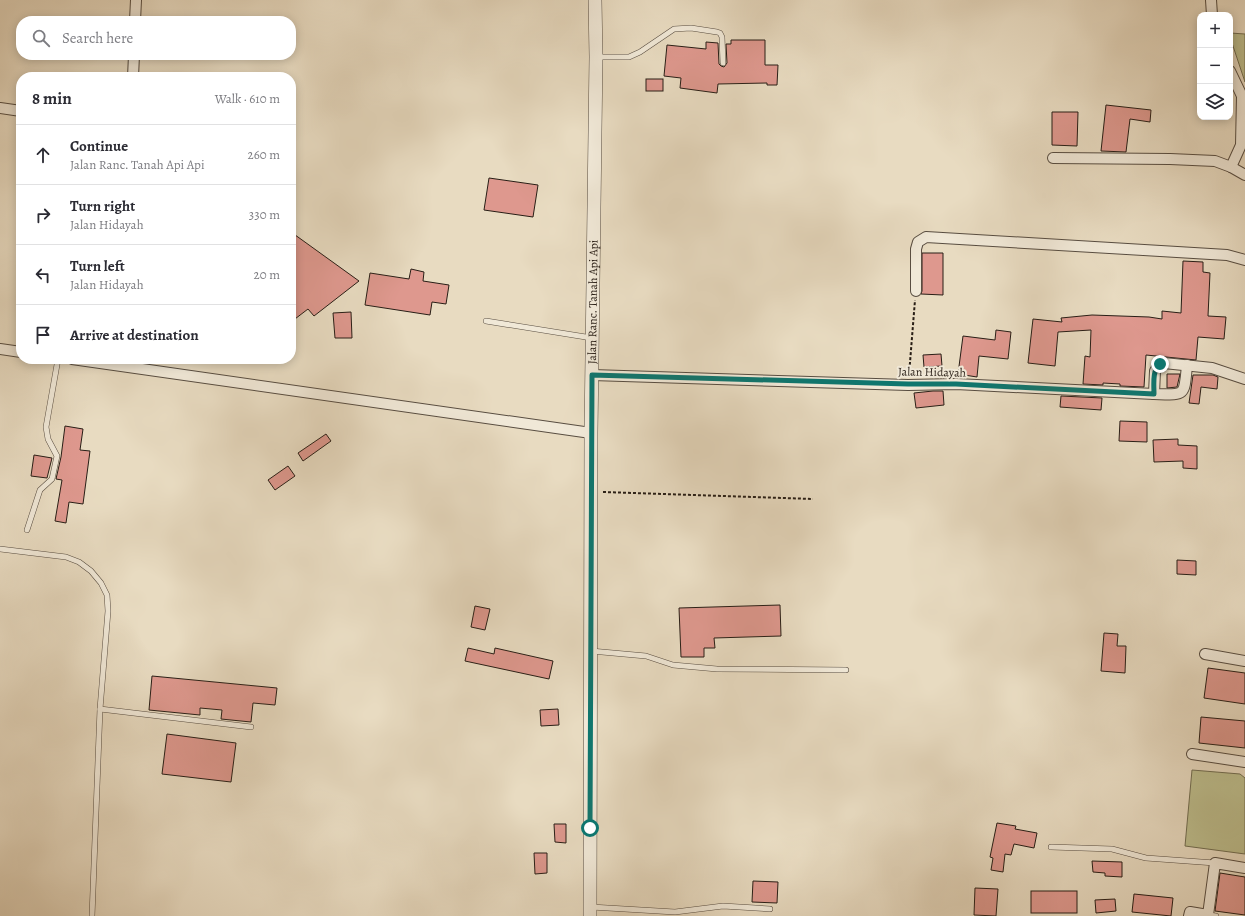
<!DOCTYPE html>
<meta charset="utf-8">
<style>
:root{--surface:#fff;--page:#f7f7f7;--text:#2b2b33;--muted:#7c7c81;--line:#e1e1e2}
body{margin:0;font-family:Alegreya,serif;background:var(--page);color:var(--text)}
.controls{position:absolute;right:12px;top:12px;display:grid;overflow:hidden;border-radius:8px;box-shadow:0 2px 10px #0003}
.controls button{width:36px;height:36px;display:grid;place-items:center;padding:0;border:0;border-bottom:1px solid var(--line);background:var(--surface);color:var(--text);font:20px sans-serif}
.stop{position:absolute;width:12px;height:12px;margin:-9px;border:3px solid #0f766e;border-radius:50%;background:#fff}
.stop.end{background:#0f766e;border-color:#fff;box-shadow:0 1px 4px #0008}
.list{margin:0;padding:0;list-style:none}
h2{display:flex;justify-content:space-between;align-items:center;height:52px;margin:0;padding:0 16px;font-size:17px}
h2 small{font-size:13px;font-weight:400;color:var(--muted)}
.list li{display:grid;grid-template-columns:26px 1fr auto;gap:12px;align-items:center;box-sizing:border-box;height:60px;padding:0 16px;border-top:1px solid var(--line)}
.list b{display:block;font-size:15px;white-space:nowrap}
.list p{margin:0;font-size:13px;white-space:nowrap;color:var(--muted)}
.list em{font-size:13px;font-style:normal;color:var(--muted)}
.icon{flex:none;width:22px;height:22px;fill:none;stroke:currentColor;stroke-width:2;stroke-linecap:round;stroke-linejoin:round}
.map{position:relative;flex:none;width:1245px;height:916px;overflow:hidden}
.search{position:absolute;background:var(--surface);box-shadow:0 2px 10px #0003;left:16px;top:16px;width:280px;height:44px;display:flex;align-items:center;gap:10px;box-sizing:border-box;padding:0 14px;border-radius:16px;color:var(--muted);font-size:15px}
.panel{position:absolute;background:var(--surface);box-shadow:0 2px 10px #0003;left:16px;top:72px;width:280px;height:292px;border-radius:16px}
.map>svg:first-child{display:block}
.green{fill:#bdbe8e;stroke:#726e52}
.building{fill:#de988e;stroke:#281e16}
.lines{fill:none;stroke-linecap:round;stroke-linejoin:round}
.service-casing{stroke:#584d41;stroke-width:6}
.minor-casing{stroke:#584d41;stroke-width:12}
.tertiary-casing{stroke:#584d41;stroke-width:14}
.path{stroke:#281e16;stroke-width:2;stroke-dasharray:3 2;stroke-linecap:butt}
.service{stroke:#f0e8d7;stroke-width:5}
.minor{stroke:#f0e8d7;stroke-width:10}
.tertiary{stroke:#f0e8d7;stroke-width:13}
.route{stroke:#0f766e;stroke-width:5}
.labels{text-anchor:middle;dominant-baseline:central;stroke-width:4;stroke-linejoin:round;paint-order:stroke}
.street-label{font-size:12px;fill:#281e16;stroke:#f0e8d7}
</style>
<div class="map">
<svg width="1245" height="916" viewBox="0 0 1245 916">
<rect width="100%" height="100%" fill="#e8dbc1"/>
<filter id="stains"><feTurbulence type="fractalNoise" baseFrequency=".005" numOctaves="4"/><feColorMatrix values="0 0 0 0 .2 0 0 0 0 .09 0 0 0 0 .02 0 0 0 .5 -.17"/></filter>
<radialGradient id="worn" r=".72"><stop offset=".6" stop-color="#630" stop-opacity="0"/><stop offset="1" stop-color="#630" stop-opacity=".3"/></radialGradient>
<g class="green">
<path d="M1230,33L1245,34V82L1230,37Z"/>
<path d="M1192,770L1240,774L1245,778V854L1185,846Z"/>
</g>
<g class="building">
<path d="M731,40H765V65H778L777,85H767V83L718,84L717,93L680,88L681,78L664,76L667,45L706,49V42L718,43L719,64L721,66L724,67L727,63L726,44H731Z"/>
<rect x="646" y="79" width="17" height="12"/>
<path d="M1106,105L1151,110L1150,122L1130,119L1126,152L1101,151Z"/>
<path d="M1052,112H1078L1077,146L1052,145Z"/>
<path d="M489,178L538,185L533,217L484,210Z"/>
<path d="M291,232L359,281L314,316L308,309L291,322Z"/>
<path d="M922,253H943V295L921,294L922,291Z"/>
<path d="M1183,261L1203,262V272L1210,273L1208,316L1226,317L1224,339L1198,337L1196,360L1146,355L1144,387L1120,386V384L1103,383V385L1083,384L1085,356L1090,357L1091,330L1058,332L1055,366L1028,363L1033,319L1062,322L1061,318L1092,315L1149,317L1162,319V311L1181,313Z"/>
<path d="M411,269L424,272L423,281L449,285L446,304L432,302L430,315L365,305L370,273L409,279Z"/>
<path d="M351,312L352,338H335L333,313Z"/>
<path d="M996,330L1011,332L1008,359L979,356L977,377L958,374L963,336L995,340Z"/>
<path d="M941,354L942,366L924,367L923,355Z"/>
<path d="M1167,374H1180L1177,387L1167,388Z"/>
<path d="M1193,375H1213L1218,377L1217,389L1201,387L1199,404L1189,403Z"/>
<path d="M933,391H943L944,405L916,408L914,393Z"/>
<path d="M1061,396L1102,398L1101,410L1060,407Z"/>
<path d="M1120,421L1147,422V442L1119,441Z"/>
<path d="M65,426L83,429L80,450L90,451L83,504L69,502L66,523L55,521L62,480L56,479L61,457Z"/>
<path d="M326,434L331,441L303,461L298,453Z"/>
<path d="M1178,439V445L1197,446V469L1183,468V461L1154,462L1153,440Z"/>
<path d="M34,455L52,458L47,478L31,476Z"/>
<path d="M288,466L295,476L275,490L268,480Z"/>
<path d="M1177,560L1196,561V575L1177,574Z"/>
<path d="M780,605L781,636L714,638L715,648H704V657H681L679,608Z"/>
<path d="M475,606L490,609L485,630L471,627Z"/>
<path d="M1104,633L1118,634L1117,646H1126L1125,673L1101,671Z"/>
<path d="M468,648L494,654L495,648L553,661L549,679L465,661Z"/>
<path d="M1208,668L1245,673V704L1204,698Z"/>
<path d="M152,676L277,688L275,705L253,703L251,722L221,719L222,710L200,708V715L149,710Z"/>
<path d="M558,709L559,725L541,726L540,710Z"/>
<path d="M1201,717L1245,721V748L1199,743Z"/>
<path d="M167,734L236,743L231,782L162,774Z"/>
<path d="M997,823L1016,826L1015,829L1037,833L1034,848L1014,844L1011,855L1005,854L1003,872L991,870L993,858L990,857Z"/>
<path d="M554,824H566V843L555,842Z"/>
<path d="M534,853H547V873L535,874Z"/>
<path d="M1092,861L1122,862V877L1105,876V873L1093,872Z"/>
<path d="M1220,873L1245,877V915L1215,911Z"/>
<path d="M753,881L778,882L777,903L752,902Z"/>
<path d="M975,888L998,889L996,916L974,915Z"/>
<rect x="1031" y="891" width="46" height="22"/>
<path d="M1134,894L1173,898L1171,916L1132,912Z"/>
<path d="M1115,899L1116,911L1096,913L1095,900Z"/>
</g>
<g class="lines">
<g class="service-casing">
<g id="service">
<path d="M597,57H629L640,52L674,29L691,28L717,32L720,33L722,37L723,63"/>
<path d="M486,321L592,338"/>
<path d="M27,530L40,490L52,479L57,456L48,439L46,427L58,359"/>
<path d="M0,549L66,557L79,562L91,571L101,583L107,595L108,611L100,709L92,916"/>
<path d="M591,651L646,656L673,665L717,669L846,670"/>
<path d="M100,709L251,727"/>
<path d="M1051,847L1112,849L1146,858L1215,863"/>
<path d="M591,907L675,912L723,906L770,909"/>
<path d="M1208,915L1216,916"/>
</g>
</g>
<g class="minor-casing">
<g id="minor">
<path d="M1211,0L1212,15"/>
<path d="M135,21L136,0"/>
<path d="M1230,71L1242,96L1241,145L1231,167"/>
<path d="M133,77L134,55"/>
<path d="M0,108L21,111"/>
<path d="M1053,158L1170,159L1215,161L1231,167L1245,175"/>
<path d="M916,291V249L918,242L926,237L1227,255L1245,260"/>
<path d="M0,349L21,352"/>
<path d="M72,359L591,433"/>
<path d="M592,375L908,385L956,384L1154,394L1155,371L1158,366L1164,363L1212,368L1245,379"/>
<path d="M1154,394C1186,395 1184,397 1187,365"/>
<path d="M1205,654L1245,661"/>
<path d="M1192,754L1245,762"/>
<path d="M1189,916L1190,912L1208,915L1215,863L1245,868"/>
</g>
</g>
<g class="tertiary-casing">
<g id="tertiary">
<path id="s1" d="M590,916L591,433L596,57L595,0"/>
</g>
</g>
<g class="path">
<path d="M909,375L915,300"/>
<path d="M603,492L813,499"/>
</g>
<use href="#service" class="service"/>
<use href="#minor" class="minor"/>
<use href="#tertiary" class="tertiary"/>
</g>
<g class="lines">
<path class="route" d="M590,828L592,375L908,384H956L1154,394C1154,385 1152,370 1160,364"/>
</g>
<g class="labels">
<g class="street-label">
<text stroke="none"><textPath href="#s1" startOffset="614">Jalan Ranc. Tanah Api Api</textPath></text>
<text transform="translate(932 372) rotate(1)">Jalan Hidayah</text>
</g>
</g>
<rect width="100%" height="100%" filter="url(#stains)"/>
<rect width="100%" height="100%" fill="url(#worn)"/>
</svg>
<div class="controls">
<button>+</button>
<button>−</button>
<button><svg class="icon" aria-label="layers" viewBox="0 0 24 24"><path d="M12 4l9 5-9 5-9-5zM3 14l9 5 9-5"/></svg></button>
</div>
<div class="stop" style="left:590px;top:828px"></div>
<div class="stop end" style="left:1160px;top:364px"></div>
<div class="search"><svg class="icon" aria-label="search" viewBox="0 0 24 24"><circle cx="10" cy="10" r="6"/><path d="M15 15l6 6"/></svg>Search here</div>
<section class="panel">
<h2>8 min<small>Walk · 610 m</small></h2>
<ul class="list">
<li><svg class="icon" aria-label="ahead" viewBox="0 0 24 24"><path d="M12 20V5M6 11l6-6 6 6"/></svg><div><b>Continue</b><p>Jalan Ranc. Tanah Api Api</p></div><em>260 m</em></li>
<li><svg class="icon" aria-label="right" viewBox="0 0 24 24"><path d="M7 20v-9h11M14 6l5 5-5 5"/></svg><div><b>Turn right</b><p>Jalan Hidayah</p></div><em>330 m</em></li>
<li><svg class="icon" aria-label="left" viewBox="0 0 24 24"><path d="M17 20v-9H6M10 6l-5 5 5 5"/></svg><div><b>Turn left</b><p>Jalan Hidayah</p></div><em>20 m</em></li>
<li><svg class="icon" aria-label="arrive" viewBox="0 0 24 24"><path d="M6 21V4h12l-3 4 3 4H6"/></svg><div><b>Arrive at destination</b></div></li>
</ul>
</section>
</div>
